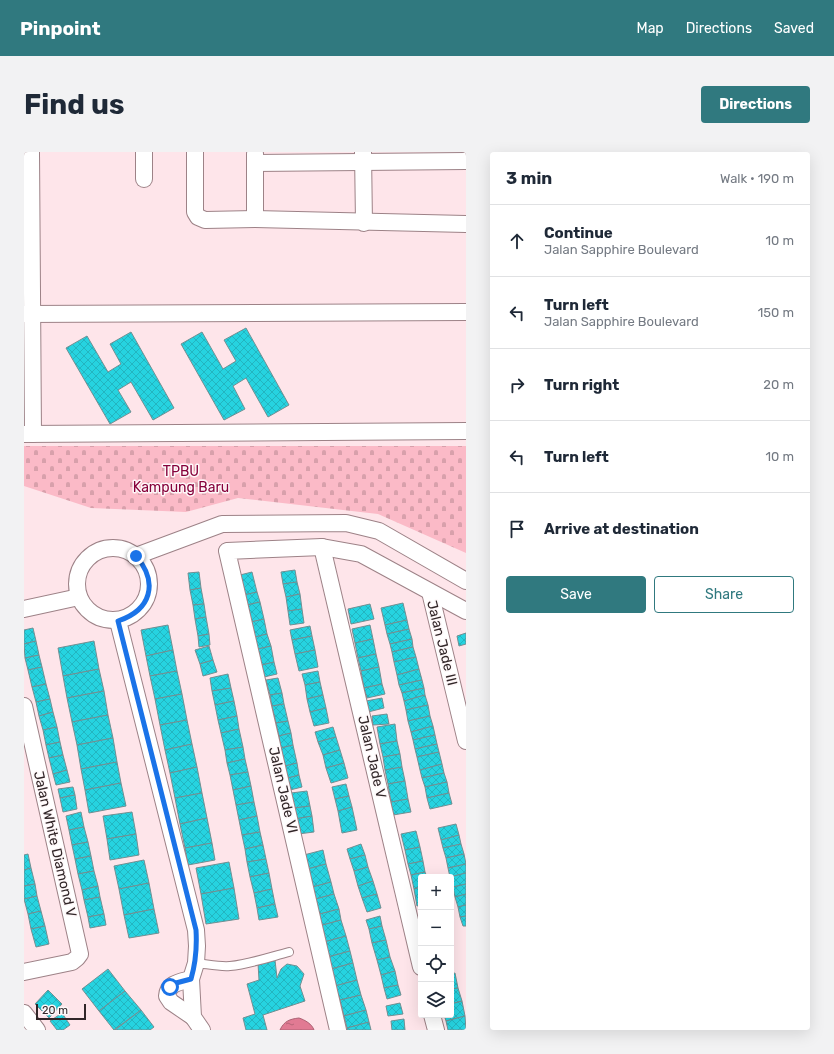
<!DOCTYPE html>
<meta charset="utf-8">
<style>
:root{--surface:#fff;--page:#f2f2f3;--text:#1f2937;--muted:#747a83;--line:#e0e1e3;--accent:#30797f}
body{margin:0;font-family:Rubik,sans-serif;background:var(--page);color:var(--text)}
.controls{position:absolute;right:12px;bottom:12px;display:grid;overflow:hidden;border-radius:4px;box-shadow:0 4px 16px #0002}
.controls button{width:36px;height:36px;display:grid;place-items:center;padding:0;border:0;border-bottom:1px solid var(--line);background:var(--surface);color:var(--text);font:20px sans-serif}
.scale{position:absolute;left:12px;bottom:10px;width:50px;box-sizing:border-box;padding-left:4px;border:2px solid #312628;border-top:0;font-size:11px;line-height:14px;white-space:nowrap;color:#312628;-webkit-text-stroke:3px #fef8f9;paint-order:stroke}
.stop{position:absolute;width:12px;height:12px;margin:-9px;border:3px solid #1a73e8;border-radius:50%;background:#fff}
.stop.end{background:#1a73e8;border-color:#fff;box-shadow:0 1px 4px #0008}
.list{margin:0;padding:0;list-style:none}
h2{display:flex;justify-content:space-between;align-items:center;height:52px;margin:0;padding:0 16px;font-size:17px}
h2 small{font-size:13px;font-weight:400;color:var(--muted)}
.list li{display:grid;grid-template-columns:26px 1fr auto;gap:12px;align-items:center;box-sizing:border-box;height:72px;padding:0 16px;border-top:1px solid var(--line)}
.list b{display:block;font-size:15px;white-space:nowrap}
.list p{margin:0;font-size:13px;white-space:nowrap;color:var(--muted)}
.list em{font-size:13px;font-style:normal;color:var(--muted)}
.actions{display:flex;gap:8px;padding:12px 16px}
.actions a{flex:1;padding:9px 0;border:1px solid var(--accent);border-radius:4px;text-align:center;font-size:14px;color:var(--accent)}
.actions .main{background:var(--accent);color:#fff}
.icon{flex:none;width:22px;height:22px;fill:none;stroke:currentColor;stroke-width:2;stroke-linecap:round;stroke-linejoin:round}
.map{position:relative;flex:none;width:442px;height:878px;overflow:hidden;border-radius:4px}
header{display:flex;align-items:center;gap:24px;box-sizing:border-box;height:56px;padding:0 20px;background:var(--accent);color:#fff}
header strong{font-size:19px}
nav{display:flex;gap:22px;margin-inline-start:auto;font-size:14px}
.intro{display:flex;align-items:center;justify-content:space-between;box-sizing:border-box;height:96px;padding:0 24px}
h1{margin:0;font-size:28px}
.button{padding:10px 18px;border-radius:4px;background:var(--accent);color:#fff;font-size:14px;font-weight:700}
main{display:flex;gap:24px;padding:0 24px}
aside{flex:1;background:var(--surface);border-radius:4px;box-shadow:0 4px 16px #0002}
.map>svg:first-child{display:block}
.cemetery{fill:url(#cemetery-stones)}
.water{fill:url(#water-ripples);stroke:#ac6173}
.building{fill:url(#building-cross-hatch);stroke:#718f92}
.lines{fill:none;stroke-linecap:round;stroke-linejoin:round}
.service-casing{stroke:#9d8287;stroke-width:10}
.minor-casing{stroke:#9d8287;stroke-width:18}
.service{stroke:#fff;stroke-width:8}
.minor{stroke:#fff;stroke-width:16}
.route{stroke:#1a73e8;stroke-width:5}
.labels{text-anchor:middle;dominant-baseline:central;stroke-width:3;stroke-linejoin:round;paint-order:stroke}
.park-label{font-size:14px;fill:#86023b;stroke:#fef8f9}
.street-label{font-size:14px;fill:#312628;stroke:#fef8f9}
</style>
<header>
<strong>Pinpoint</strong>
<nav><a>Map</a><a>Directions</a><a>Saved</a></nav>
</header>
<div class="intro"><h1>Find us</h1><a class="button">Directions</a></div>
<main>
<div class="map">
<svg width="442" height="878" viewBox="0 0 442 878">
<defs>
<pattern id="cemetery-stones" width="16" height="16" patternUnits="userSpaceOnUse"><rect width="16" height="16" fill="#fbbac7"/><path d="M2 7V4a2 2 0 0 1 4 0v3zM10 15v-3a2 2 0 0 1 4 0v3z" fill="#d8a0ab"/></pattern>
<pattern id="water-ripples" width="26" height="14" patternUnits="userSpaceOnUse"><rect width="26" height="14" fill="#e17a93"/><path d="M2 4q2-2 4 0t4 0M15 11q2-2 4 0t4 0" fill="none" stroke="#b76478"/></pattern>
<pattern id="building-cross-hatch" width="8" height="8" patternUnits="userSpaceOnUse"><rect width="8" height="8" fill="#26d3e0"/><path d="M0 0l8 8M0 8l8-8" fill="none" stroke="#23b5c0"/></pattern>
</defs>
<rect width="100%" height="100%" fill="#fee5ea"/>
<path class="cemetery" d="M0,294H442V401L354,362L214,346L162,360L67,356L0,334Z"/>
<path class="water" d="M275,866C281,868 288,872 290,878H256C260,869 266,867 275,866Z"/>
<g class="building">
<path d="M222,176L265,253L244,265L222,226L209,234L221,257L200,268L157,192L178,180L199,217L212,209L200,188Z"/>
<path d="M107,180L150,256L129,268L107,230L94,238L107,260L86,272L42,196L63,184L84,220L97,212L86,192Z"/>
<path d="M271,418L273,430L259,432L257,420Z"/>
<path d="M175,420L177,436L166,438L164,421Z"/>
<path d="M228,420L233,440L220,443L216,423Z"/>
<path d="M273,430L276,442L262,445L259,432Z"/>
<path d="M177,436L180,452L169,453L166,438Z"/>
<path d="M233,440L236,450L223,453L220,443Z"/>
<path d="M276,442L278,457L264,459L262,445Z"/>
<path d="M236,450L240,467L227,470L223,453Z"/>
<path d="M379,451L383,468L361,473L357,456Z"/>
<path d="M180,452L182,465L171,467L169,453Z"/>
<path d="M346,452L350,467L327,472L324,457Z"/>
<path d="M278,457L280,471L266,473L264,459Z"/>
<path d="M182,465L185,482L174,484L171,467Z"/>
<path d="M240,467L243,482L231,485L227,470Z"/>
<path d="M383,468L385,477L363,482L361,473Z"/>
<path d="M144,473L149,498L122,504L117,478Z"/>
<path d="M346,473L349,487L331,491L328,477Z"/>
<path d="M286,474L288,484L268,488L266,478Z"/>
<path d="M9,476L12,489L0,492V478Z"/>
<path d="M385,477L388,487L366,492L363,482Z"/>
<path d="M442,481V492L435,494L433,484Z"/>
<path d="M185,482L186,493L175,495L174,484Z"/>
<path d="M243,482L247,494L234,497L231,485Z"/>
<path d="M288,484L291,498L271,502L268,488Z"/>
<path d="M349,487L352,502L334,506L331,491Z"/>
<path d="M388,487L389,495L368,500L366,492Z"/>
<path d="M12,489L15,503L1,506L0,492Z"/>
<path d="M70,489L75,517L39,524L34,496Z"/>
<path d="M185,494L189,508L176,512L171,498Z"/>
<path d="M247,494L250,510L238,513L234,497Z"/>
<path d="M389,495L392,505L370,510L368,500Z"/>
<path d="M149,498L153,519L126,524L122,504Z"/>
<path d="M291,498L294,515L275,519L271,502Z"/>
<path d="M352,502L355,515L337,519L334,506Z"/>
<path d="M15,503L18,515L4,518L1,506Z"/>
<path d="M392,505L395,517L373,523L370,510Z"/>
<path d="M189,508L193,520L179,524L176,512Z"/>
<path d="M250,510L253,522L240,525L238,513Z"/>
<path d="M18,515L22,532L8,535L4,518Z"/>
<path d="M355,515L358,532L340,536L337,519Z"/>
<path d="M75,517L80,539L43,546L39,524Z"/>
<path d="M395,517L398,528L375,533L373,523Z"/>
<path d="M153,519L158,542L131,547L126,524Z"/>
<path d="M294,519L296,530L281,533L278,522Z"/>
<path d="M204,522L207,536L188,539L186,526Z"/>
<path d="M254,526L258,541L246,543L242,528Z"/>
<path d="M398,528L400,536L378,541L375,533Z"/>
<path d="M296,530L299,543L283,547L281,533Z"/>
<path d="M22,532L26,547L12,550L8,535Z"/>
<path d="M358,532L361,542L343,546L340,536Z"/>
<path d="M207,536L210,549L191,553L188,539Z"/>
<path d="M400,536L401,543L380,549L378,541Z"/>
<path d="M80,539L84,563L48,570L43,546Z"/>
<path d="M258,541L260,552L248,554L246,543Z"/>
<path d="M158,542L163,568L136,573L131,547Z"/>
<path d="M299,543L302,556L286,560L283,547Z"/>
<path d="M401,543L404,553L382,558L380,549Z"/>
<path d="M358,546L360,556L344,560L342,549Z"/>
<path d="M26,547L29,560L15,564L12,550Z"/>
<path d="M210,549L213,564L194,568L191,553Z"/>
<path d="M260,552L264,569L252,571L248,554Z"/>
<path d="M404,553L406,564L384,569L382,558Z"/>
<path d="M302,556L305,571L290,574L286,560Z"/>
<path d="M29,560L33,575L19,578L15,564Z"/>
<path d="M363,562L365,572L349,573L348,564Z"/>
<path d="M84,563L89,586L53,593L48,570Z"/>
<path d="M213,564L215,577L197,581L194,568Z"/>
<path d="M406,564L409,574L387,580L384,569Z"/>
<path d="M163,568L168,592L141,598L136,573Z"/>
<path d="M264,569L267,581L255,584L252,571Z"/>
<path d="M371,572L373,589L356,592L353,575Z"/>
<path d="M409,574L411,583L389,588L387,580Z"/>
<path d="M33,575L36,590L22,593L19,578Z"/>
<path d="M309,575L312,585L294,590L291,580Z"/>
<path d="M215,577L219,595L201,598L197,581Z"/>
<path d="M267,581L269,593L257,596L255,584Z"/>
<path d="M411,583L413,592L391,597L389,588Z"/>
<path d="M312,585L316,598L299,603L294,590Z"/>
<path d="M89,586L93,610L57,617L53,593Z"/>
<path d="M373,589L376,602L359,605L356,592Z"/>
<path d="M36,590L39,603L25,606L22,593Z"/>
<path d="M168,592L173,615L146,621L141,598Z"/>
<path d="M413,592L415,600L393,605L391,597Z"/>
<path d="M269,593L273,611L261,614L257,596Z"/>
<path d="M219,595L221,607L203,611L201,598Z"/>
<path d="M316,598L320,611L302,616L299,603Z"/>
<path d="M415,600L418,612L396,618L393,605Z"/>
<path d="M376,602L378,615L361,618L359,605Z"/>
<path d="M39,603L43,618L29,622L25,606Z"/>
<path d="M221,607L224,620L206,623L203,611Z"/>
<path d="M93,610L97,631L61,638L57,617Z"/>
<path d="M273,611L275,623L264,626L261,614Z"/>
<path d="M320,611L324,626L307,631L302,616Z"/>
<path d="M418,612L420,621L398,626L396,618Z"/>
<path d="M173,615L178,641L151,646L146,621Z"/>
<path d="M378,615L381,629L364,632L361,618Z"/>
<path d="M43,618L46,630L32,633L29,622Z"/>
<path d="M224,620L227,634L209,638L206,623Z"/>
<path d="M420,621L423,630L401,635L398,626Z"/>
<path d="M275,623L278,635L266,638L264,626Z"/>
<path d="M381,629L384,647L367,650L364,632Z"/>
<path d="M423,630L425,641L403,646L401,635Z"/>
<path d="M97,631L102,654L65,661L61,638Z"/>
<path d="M322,632L325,644L311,647L308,635Z"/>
<path d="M227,634L230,650L212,653L209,638Z"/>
<path d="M49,635L51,643L36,646L34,637Z"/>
<path d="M283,639L286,654L270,656L267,641Z"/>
<path d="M178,641L183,666L156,672L151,646Z"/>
<path d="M425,641L428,652L406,657L403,646Z"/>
<path d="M51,643L53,657L39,660L36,646Z"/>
<path d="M325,644L328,655L314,659L311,647Z"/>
<path d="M384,647L387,660L369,663L367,650Z"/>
<path d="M230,650L233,664L215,668L212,653Z"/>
<path d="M286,654L288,664L271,667L270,656Z"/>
<path d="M328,655L333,678L318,681L314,659Z"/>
<path d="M57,660L60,675L45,678L42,664Z"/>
<path d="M108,660L112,682L83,687L79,664Z"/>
<path d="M233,664L236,680L218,683L215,668Z"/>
<path d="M288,664L290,680L274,682L271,667Z"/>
<path d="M183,666L188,691L161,696L156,672Z"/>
<path d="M432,672L435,683L417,688L414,676Z"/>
<path d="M60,675L64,690L48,693L45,678Z"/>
<path d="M392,679L396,695L381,698L377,682Z"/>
<path d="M236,680L239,693L221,697L218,683Z"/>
<path d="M112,682L115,703L86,708L83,687Z"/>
<path d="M435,683L437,692L419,696L417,688Z"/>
<path d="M64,690L67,704L51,707L48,693Z"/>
<path d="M188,691L191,708L164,713L161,696Z"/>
<path d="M337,692L341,703L326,707L323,697Z"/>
<path d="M437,692L440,702L422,706L419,696Z"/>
<path d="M239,693L242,707L223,710L221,697Z"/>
<path d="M396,695L399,709L384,712L381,698Z"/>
<path d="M299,698L302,712L280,718L276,704Z"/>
<path d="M4,702L7,716L0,718V703Z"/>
<path d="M440,702L442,712L424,716L422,706Z"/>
<path d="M341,703L344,715L330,719L326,707Z"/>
<path d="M67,704L70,719L54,722L51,707Z"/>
<path d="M242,707L245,721L226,725L223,710Z"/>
<path d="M120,708L125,731L95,737L90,714Z"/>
<path d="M399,709L401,720L387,723L384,712Z"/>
<path d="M205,710L210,736L177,742L172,716Z"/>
<path d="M302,712L307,730L285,736L280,718Z"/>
<path d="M442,712V721L426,725L424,716Z"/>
<path d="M344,715L349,729L334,734L330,719Z"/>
<path d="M7,716L11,732L0,734V718Z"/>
<path d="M70,719L74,734L58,738L54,722Z"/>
<path d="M401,720L403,725H397V735L390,737L387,723Z"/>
<path d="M245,721L248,737L230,741L226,725Z"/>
<path d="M442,721V732L429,735L426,725Z"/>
<path d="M349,729L353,742L338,746L334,734Z"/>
<path d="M307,730L310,742L288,748L285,736Z"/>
<path d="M125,731L130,757L100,763L95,737Z"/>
<path d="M11,732L13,744L0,747V734Z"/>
<path d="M442,732V742L431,745L429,735Z"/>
<path d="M74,734L76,745L60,748L58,738Z"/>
<path d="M397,735V753L393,754L390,737Z"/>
<path d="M210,736L215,767L182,772L177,742Z"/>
<path d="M248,737L251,752L233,756L230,741Z"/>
<path d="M310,742L315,757L292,763L288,748Z"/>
<path d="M353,742L357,756L343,760L338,746Z"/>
<path d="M442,742V753L434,755L431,745Z"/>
<path d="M13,744L17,759L4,762L0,747Z"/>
<path d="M76,745L80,762L64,765L60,748Z"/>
<path d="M251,752L254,765L235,768L233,756Z"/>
<path d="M442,753V764L436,765L434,755Z"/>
<path d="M130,757L135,781L105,786L100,763Z"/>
<path d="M315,757L317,768L295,774L292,763Z"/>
<path d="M17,759L21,774L7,777L4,762Z"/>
<path d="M80,762L82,773L66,776L64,765Z"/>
<path d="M356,764L358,774L345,777L342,768Z"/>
<path d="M442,764V774H439L436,765Z"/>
<path d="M317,768L322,784L300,790L295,774Z"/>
<path d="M21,774L25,792L12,795L7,777Z"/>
<path d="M358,774L362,788L348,791L345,777Z"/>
<path d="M322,784L326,799L304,805L300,790Z"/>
<path d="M362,788L366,805L353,808L348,791Z"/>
<path d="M326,799L329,811L307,817L304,805Z"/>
<path d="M366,805L371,819L357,823L353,808Z"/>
<path d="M251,808L253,826L257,817L263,812L273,814L280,822L276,834L281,849L239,863L243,878H222L219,866L231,862L223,832L235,828L234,811Z"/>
<path d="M329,811L333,828L311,834L307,817Z"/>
<path d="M84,817L101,839L75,859L58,837Z"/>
<path d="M371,819L374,833L360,836L357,823Z"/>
<path d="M431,821L434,836L427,837V822Z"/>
<path d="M333,828L337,843L316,848L311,834Z"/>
<path d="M374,833L377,843L363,847L360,836Z"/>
<path d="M434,836L438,849L427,852V837Z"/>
<path d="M24,838L38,852L25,866L11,852Z"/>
<path d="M101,839L117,858L90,878L75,859Z"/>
<path d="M337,843L342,858L320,864L316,848Z"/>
<path d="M438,849L441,864L422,869L420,863H427V852Z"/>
<path d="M376,851L379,862L364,864L362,854Z"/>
<path d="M117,858L130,875L126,878H91Z"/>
<path d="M342,858L345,870L323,876L320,864Z"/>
<path d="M38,861L46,873L39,878H33L26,869Z"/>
<path d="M441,864L442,878H424L422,869Z"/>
<path d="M380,867L381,878H368L367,869Z"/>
<path d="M345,870L347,878H323V876Z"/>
</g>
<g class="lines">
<g class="service-casing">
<path id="service" d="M172,811C183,812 195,815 206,814C226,812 246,805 265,800"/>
</g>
<g class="minor-casing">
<g id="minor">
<path d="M7,0L9,282"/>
<path d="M171,0V60L174,65L181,68L231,67L442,72"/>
<path d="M339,0L340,71"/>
<path d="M231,11L442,9"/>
<path d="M120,27V0"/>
<path d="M231,67V2"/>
<path d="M0,162L442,160"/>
<path d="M0,282L442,279"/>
<path d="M298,395L397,815"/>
<circle cx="89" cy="432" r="36"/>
<path d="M112,404L198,372L322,371L355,379L442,429"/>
<path d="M406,440L442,589"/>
<path d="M0,457L55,445"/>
<path d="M94,469L172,778L173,794L172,811L167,827L169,865L178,878"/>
<path d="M0,554L56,802L53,806L48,810L0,820"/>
<path d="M167,827C156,830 144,831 143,844L147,850L169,865"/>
<path d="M0,861L13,878"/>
<path d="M408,863L412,878"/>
<path d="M314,878L203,399L298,395L337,402L442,459"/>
</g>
</g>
<use href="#service" class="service"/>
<use href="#minor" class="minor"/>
</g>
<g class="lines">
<path class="route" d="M112,404C135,431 127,458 94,469L172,778C173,795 172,810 167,827L152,831L146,835"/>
</g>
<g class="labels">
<g class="park-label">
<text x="157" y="319">TPBU<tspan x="157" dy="16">Kampung Baru</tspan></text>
</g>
<g class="street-label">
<text transform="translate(418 491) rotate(76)">Jalan Jade III</text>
<text transform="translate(348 605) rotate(77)">Jalan Jade V</text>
<text transform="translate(259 638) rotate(77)">Jalan Jade VI</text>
<text transform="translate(31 692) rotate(77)">Jalan White Diamond V</text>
</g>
</g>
</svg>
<div class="controls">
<button>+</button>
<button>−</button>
<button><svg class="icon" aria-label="locate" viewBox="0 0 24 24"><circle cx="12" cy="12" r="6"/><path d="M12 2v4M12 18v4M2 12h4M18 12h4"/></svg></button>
<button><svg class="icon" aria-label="layers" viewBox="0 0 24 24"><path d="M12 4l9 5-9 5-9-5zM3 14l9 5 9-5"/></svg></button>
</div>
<div class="scale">20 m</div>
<div class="stop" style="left:146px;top:835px"></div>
<div class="stop end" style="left:112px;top:404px"></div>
</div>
<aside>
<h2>3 min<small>Walk · 190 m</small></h2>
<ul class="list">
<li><svg class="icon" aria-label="ahead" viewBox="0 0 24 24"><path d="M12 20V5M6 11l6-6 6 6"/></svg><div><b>Continue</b><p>Jalan Sapphire Boulevard</p></div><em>10 m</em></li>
<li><svg class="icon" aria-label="left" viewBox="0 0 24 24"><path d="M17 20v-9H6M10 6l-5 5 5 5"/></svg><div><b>Turn left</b><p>Jalan Sapphire Boulevard</p></div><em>150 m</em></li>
<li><svg class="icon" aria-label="right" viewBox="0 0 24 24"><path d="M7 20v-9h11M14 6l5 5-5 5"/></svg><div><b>Turn right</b></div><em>20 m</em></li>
<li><svg class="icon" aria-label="left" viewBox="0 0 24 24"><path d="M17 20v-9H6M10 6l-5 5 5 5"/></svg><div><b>Turn left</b></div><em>10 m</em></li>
<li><svg class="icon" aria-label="arrive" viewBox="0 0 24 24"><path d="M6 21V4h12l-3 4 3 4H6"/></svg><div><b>Arrive at destination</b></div></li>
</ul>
<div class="actions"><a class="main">Save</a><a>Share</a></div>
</aside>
</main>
